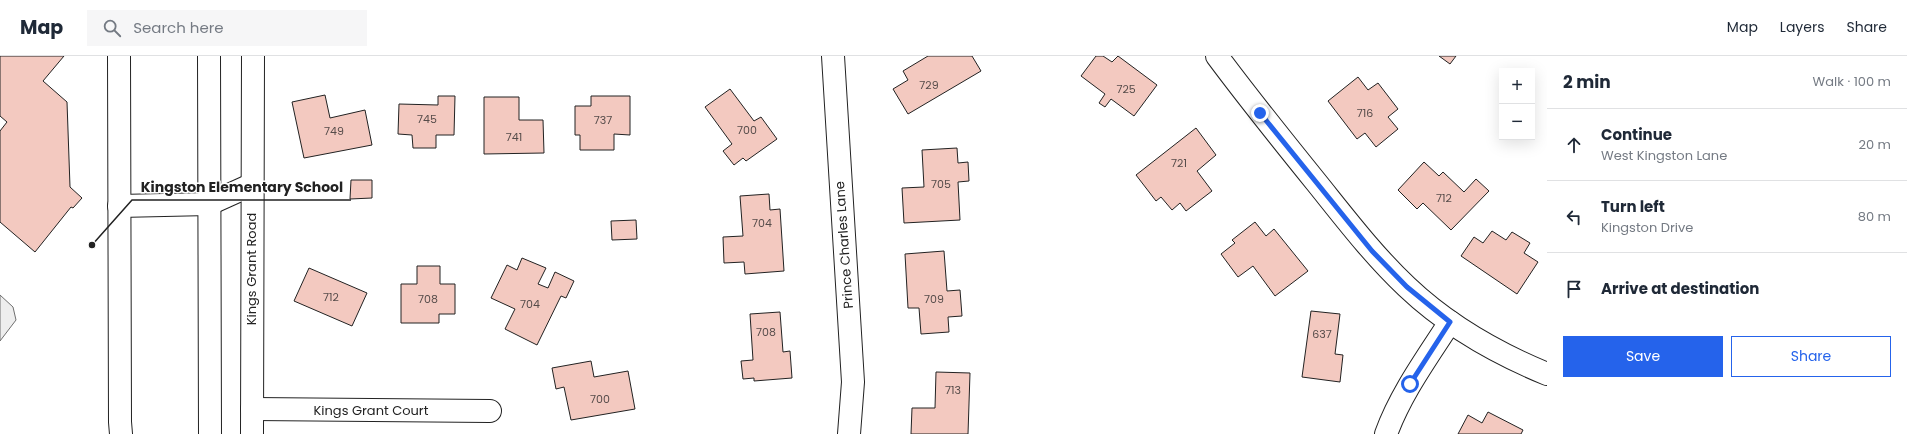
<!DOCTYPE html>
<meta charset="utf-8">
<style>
:root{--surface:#fff;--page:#f6f6f7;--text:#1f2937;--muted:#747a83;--line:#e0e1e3;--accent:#2563eb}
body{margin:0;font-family:Poppins,sans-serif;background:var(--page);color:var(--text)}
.controls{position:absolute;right:12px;top:12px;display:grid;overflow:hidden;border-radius:0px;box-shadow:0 4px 16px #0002}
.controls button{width:36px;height:36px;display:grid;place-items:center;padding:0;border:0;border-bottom:1px solid var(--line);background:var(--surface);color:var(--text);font:20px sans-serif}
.stop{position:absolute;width:12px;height:12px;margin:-9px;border:3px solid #2563eb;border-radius:50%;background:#fff}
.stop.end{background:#2563eb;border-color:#fff;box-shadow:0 1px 4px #0008}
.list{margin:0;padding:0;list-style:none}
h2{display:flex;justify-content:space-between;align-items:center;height:52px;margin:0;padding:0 16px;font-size:17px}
h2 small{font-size:13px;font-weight:400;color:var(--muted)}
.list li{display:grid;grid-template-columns:26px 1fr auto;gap:12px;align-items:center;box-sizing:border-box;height:72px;padding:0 16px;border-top:1px solid var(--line)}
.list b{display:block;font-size:15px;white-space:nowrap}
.list p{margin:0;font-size:13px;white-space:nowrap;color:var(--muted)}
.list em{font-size:13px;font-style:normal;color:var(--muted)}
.actions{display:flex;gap:8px;padding:12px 16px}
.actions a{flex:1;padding:9px 0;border:1px solid var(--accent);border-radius:0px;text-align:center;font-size:14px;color:var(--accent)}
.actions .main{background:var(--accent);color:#fff}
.icon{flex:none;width:22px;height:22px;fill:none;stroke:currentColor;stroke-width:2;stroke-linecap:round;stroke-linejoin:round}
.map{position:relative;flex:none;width:1547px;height:378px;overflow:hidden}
header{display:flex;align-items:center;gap:24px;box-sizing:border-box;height:56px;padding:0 20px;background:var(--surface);border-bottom:1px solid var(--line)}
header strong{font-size:19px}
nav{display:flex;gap:22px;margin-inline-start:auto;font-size:14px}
.search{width:280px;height:36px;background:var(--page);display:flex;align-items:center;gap:10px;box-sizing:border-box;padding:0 14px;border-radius:0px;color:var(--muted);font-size:15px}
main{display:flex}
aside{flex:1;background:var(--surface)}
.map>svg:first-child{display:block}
.green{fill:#eee;stroke:#6f6f6f}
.building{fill:#f3c9c0;stroke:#222}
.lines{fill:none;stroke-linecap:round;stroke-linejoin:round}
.minor-casing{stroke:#222;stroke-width:24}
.minor{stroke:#fff;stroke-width:22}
.route{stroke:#2563eb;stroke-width:5}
.labels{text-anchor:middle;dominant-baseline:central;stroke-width:3;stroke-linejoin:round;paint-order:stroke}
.number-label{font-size:11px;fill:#564c4a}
.street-label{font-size:13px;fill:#222;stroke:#fff}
.leader{fill:none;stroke:#222;stroke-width:1.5}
.callout-dot{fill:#222;stroke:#fff;stroke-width:1.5}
.callout-label{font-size:14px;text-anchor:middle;font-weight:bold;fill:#222;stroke:#fff;stroke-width:3;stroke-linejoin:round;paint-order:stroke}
</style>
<header>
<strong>Map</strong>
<div class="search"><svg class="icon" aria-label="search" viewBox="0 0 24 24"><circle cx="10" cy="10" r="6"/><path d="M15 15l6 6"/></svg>Search here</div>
<nav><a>Map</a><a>Layers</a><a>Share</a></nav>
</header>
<main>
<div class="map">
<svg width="1547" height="378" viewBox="0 0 1547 378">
<rect width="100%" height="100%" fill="#fff"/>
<path class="green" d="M0,239L13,251L16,264L0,285Z"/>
<g class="building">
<path d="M0,0H64L43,25L67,46L70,131L82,142L73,152L71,151L35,196L0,166V75L7,66L0,60Z"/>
<path d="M928,0H972L981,15L908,58L893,33L908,24L903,15Z"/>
<path d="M1096,0H1103L1112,6L1118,0L1157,29L1134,60L1111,43L1105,51L1099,47L1105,38L1081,20Z"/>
<path d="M1439,0H1456L1450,8Z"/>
<path d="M1358,21L1368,34L1378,27L1398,53L1388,61L1398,73L1376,91L1365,77L1357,83L1328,45Z"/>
<path d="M730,33L754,65L761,61L777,83L746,105L743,102L734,109L723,95L732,88L705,51Z"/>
<path d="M325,39L330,62L365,54L372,89L304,102L292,46Z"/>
<path d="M438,40H455L454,79H436V92H413L412,79L398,78L399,48L438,49Z"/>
<path d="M591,40H630V79L614,78V94H580V79H575V50H591Z"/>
<path d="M484,41H519V64H543L544,97L484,98Z"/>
<path d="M1196,72L1216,99L1197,115L1212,135L1186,155L1180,147L1172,154L1161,141L1156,145L1136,119Z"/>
<path d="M957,92L958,107L968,106L969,125L958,126L960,164L904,167L902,132L924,131L922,94Z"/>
<path d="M1424,106L1439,120L1443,116L1464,136L1476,123L1489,135L1451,174L1423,147L1417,153L1398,134Z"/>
<path d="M351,124H372V142L350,143Z"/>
<path d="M769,138L770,154L780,153L784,215L745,218L744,206L724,207L723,181L743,180L740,140Z"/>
<path d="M636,164L637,183L612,184L611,165Z"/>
<path d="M1255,166L1266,180L1274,173L1308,215L1275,240L1253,210L1238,221L1221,198L1235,187L1232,184Z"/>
<path d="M1492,175L1506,184L1512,176L1530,187L1524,197L1538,206L1517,238L1461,200L1474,181L1483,187Z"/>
<path d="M944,195L947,235L960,234L962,260L948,261L949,276L921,278L919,252H908L905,198Z"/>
<path d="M522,202L546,212L538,228L548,232L555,216L574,225L566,242L561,240L537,289L505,273L515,253L491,242L507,209L517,214Z"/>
<path d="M417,210H440V228H455V258H439V267H401V228H417Z"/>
<path d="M309,212L367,237L352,270L294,245Z"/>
<path d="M1311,255L1340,258L1335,298L1343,299L1340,326L1302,321Z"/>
<path d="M780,256L783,296L790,295L792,322L754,325V322L743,323L741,305L753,304L750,258Z"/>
<path d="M591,305L594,321L628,315L635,353L571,364L564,331L556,333L552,312Z"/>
<path d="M936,316L970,317L968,378H911L912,352H935Z"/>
<path d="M1488,356L1523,374L1521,378H1458L1468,359L1482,367Z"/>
</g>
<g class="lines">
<g class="minor-casing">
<g id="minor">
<path d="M119,0L120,366L121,378"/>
<path d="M209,0L210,378"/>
<path d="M833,0L853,326L849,378"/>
<path d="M1217,0C1249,43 1282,84 1316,126C1345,162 1373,199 1407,231C1447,269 1496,297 1547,318"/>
<path d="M119,150L209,148L251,129"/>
<path d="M252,353L490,355"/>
<path d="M252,378L253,0"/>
<path d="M1386,378C1401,337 1427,302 1450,266"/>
</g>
</g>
<use href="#minor" class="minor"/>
</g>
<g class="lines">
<path class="route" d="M1260,57L1372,195L1407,231L1450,266L1410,328"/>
</g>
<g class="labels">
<g class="number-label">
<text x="929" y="29">729</text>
<text x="1126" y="33">725</text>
<text x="1365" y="57">716</text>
<text x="427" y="63">745</text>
<text x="603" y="64">737</text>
<text x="747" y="74">700</text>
<text x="334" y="75">749</text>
<text x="514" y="81">741</text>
<text x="1179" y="107">721</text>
<text x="941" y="128">705</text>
<text x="1444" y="142">712</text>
<text x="762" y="167">704</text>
<text x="331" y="241">712</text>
<text x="428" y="243">708</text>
<text x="934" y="243">709</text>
<text x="530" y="248">704</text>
<text x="766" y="276">708</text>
<text x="1322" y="278">637</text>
<text x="953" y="334">713</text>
<text x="600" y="343">700</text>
</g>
<g class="street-label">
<text transform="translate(844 189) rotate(-94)">Prince Charles Lane</text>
<text transform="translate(251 213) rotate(-90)">Kings Grant Road</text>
<text x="371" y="354">Kings Grant Court</text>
</g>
</g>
<path class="leader" d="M92 189L132 144H351"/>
<circle class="callout-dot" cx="92" cy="189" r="4"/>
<g class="callout-label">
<text x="242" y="136">Kingston Elementary School</text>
</g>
</svg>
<div class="controls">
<button>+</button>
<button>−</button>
</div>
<div class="stop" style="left:1410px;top:328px"></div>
<div class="stop end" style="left:1260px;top:57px"></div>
</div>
<aside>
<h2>2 min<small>Walk · 100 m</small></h2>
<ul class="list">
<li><svg class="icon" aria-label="ahead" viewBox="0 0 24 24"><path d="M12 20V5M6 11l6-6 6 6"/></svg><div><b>Continue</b><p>West Kingston Lane</p></div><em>20 m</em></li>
<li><svg class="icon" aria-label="left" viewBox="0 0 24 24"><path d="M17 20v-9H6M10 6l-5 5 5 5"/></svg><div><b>Turn left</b><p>Kingston Drive</p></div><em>80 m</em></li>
<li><svg class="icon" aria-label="arrive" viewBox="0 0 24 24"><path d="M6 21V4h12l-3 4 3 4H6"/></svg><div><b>Arrive at destination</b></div></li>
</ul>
<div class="actions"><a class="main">Save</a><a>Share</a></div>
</aside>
</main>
